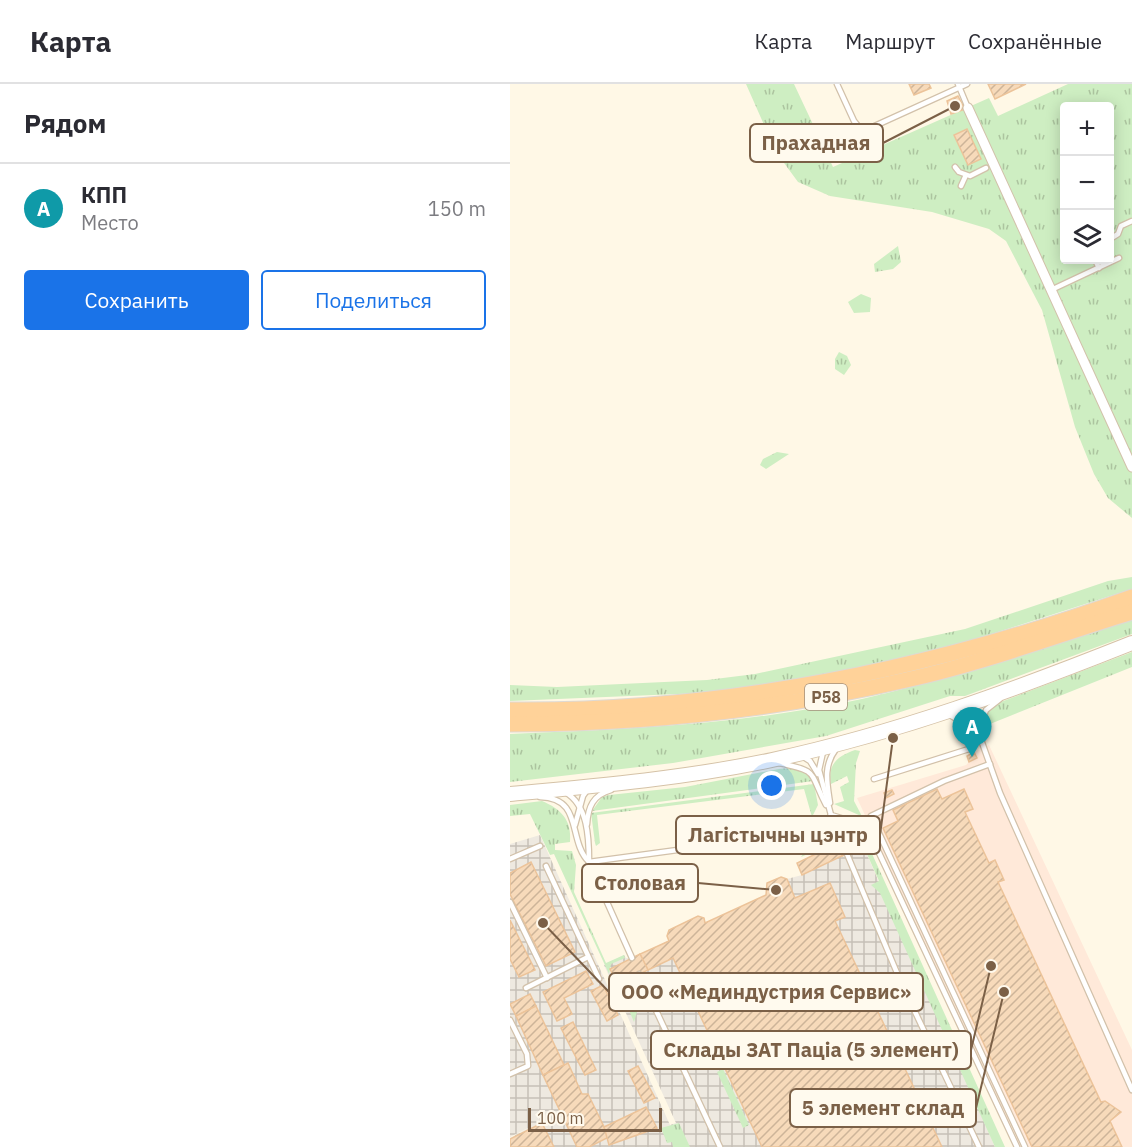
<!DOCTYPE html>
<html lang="ru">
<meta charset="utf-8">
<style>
:root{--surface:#fff;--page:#f7f7f7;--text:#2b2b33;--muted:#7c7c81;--line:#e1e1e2;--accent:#1a73e8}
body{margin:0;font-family:"IBM Plex Sans",sans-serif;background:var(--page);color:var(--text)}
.controls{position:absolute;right:18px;top:18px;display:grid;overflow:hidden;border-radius:6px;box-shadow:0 3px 15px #0003}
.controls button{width:54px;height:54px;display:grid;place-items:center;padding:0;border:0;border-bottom:2px solid var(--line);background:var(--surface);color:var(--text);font:30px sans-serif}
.scale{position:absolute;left:18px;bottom:15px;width:134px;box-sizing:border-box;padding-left:6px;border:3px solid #7b6047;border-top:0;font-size:16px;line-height:21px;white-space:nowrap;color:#7b6047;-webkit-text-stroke:4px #fffaee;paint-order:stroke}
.you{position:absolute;left:262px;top:702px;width:21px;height:21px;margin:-15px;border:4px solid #fff;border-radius:50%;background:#1a73e8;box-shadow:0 0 0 9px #1a73e833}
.badge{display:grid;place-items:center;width:39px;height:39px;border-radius:50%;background:var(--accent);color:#fff;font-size:20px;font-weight:700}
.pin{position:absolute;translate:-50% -50px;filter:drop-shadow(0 2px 3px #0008)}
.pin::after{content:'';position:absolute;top:32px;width:21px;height:18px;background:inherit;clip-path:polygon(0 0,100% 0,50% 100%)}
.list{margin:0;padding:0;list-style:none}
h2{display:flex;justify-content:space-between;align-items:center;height:78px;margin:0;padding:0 24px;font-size:26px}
h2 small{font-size:20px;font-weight:400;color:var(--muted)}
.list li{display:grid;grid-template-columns:39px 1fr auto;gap:18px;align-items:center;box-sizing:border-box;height:90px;padding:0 24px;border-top:2px solid var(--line)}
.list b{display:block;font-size:22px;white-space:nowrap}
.list p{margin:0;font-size:20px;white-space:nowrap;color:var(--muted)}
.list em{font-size:20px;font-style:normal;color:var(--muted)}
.actions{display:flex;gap:12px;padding:18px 24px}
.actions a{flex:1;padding:14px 0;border:2px solid var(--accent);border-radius:6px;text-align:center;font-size:21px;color:var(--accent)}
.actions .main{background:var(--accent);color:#fff}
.icon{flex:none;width:33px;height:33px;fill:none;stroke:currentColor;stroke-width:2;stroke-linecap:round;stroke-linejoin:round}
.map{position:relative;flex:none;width:622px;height:1063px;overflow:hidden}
header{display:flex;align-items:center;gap:36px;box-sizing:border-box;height:84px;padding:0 30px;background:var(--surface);border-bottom:2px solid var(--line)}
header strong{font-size:28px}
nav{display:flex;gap:33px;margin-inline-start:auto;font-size:21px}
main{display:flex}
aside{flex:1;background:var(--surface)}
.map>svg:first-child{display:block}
.commercial{fill:#ffe9d9}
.industrial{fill:url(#industrial-grid)}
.grass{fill:url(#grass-tufts);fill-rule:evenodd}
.building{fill:url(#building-hatch);stroke:#ecc399;stroke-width:1.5}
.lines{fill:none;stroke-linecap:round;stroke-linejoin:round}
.service-casing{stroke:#d2c1aa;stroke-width:7}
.minor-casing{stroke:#d2c1aa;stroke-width:11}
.secondary-casing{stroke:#d5c2a7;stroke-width:16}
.trunk-casing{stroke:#dfd9d3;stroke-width:17}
.service{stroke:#fff;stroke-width:4.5}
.minor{stroke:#fff;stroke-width:9}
.secondary{stroke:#fff;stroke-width:14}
.trunk{stroke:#ffd299;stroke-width:15}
.labels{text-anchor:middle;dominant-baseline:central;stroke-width:4.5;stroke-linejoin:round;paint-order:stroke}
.shield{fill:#fffaee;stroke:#a38e79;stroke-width:1.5}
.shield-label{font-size:16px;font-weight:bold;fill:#7b6047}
.leader{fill:none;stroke:#7b6047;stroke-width:2}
.callout-dot{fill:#7b6047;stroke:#fffaee;stroke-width:2}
.callout{fill:#fffaee;stroke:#7b6047;stroke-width:2}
.callout-label{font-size:20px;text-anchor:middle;font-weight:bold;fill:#7b6047}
</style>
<header>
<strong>Карта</strong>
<nav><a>Карта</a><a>Маршрут</a><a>Сохранённые</a></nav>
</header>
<main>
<aside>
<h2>Рядом<small></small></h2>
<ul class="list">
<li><span class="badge" style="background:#0f9aa8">A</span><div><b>КПП</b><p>Место</p></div><em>150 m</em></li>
</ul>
<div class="actions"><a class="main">Сохранить</a><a>Поделиться</a></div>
</aside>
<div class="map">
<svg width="622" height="1063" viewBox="0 0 622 1063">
<defs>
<pattern id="industrial-grid" width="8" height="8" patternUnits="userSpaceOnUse" patternTransform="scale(1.5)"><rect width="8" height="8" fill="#eee9e0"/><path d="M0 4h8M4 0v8" fill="none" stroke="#c6c0b7"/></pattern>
<pattern id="grass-tufts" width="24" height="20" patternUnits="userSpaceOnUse" patternTransform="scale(1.5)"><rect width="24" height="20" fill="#ceeec2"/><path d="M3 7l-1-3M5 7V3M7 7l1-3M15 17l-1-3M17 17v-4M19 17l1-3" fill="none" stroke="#acc49f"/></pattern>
<pattern id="building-hatch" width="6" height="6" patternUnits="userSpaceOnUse" patternTransform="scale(1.5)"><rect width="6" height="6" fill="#f7daba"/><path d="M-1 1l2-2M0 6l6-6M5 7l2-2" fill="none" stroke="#cdb499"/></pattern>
</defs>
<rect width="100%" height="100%" fill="#fff8e6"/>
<path class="commercial" d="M479,661L622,966V1063H509L347,714L456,681L459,678L457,672Z"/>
<path class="industrial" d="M348,750L485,1063H0V1054L28,1039L0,1053V760L30,751L160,1041L166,1039L94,881L114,871L116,874H122L158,857L159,846L188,832L194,834L195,839L256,811L257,799L271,793L277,795L292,791L287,779Z"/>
<g class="grass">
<path d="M236,0H284L323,83L479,14L488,32L558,0H622V434L598,414L584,390L565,343L532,226L496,157L479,145L422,128L320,112L288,98L266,68ZM554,22H600V176H554Z"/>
<path d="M388,162L391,178L383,185L365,188L364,180Z"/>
<path d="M351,210L361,214L360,228L344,229L338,218Z"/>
<path d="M329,268L337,272L341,281L334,291L325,285V275Z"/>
<path d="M267,368L279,370L256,385L250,381L253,375Z"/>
<path d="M622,493V505L457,558L303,596L192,609L0,617V601L47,603L197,596L245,590L455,545L598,497Z"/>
<path d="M622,533V550L455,612H440L316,652L163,679L0,698V650C100,646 200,642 299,625C409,607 516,568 622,533Z"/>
<path d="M622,568V583L480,640L476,628L488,619Z"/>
<path d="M345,666L350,667L346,679L344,717L355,738L351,732L324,720L334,717L330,703L339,698L337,692L321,700C317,680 328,672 345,666Z"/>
<path d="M269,685C282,684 296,684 303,697L82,727L92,713L99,711L175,703Z"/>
<path d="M304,700L308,721L302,733L294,705L87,731L90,759L86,762L85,759L81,729Z"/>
<path d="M32,717C51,725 62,736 60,758L45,760V766L62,767L66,781L64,808L96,879L114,871L115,874L101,880L99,890L44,770L40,771L20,730L0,732V721Z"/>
<path d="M336,744L349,747L354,752L495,1063H485L370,809L361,801L369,797L348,750L338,753Z"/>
<path d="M318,752L323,759L291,773L304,754Z"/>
<path d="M130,906L132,911L124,938L116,919L121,916L119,911Z"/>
<path d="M213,985L239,1041L233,1044L207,988Z"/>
<path d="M169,1039L180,1063H163L162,1058L157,1059L151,1044Z"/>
</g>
<g class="building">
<path d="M399,0H419L421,4L404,11Z"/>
<path d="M478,0H516L485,15Z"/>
<path d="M448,12L455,25L441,30L437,17Z"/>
<path d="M457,45L471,75L458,81L444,51Z"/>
<path d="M464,668L467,674L459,678L457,672Z"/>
<path d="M427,705L432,715L454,705L463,725L455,728L479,779L485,776L494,796L488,798L591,1018L595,1017L611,1028L600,1037L612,1063H522L373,744L388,737L383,726Z"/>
<path d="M382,706L384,710L376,714L374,709Z"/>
<path d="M348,750L354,762L332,772L326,760Z"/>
<path d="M326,760L332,772L292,791L287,779Z"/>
<path d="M21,778L65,868L36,882L0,810V789Z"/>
<path d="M271,793L277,795L285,814L320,799L335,833L325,837L432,1063H252L163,874L138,886L130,870L159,857L157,852L159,846L188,832L194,834L195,839L256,811L257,799Z"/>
<path d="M0,836L25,886L9,893L0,875Z"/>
<path d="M130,870L138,886L108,901L100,885Z"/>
<path d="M76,887L83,900L54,914L62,930L47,937L33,908Z"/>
<path d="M93,901L108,931L97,937L81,907Z"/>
<path d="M20,910L26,922L6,932L0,920Z"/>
<path d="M26,922L54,981L33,991L6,932Z"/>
<path d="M63,938L86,986L75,991L51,944Z"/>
<path d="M58,979L72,1010H78L99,1053L79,1063H67L33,991Z"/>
<path d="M128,982L145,1014L134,1019L118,987Z"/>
<path d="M136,1023L147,1044L99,1061L94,1043Z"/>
<path d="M32,1039L44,1063H0V1055Z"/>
</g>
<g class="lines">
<g class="service-casing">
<g id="service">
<path d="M327,0L344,37L348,42L358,45L457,0"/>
<path d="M448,0L458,24"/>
<path d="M445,83L449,88L460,92L476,84"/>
<path d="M451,102L456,91"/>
<path d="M600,155L608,150L611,142L622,137"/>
<path d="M585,176L589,184"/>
<path d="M541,206L609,174"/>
<path d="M438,630L462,644"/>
<path d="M469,644L476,626L490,615"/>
<path d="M461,665L465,657L459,622L490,709L622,1006"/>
<path d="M313,668L309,686L321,731L351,740L363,756L507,1063"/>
<path d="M292,672L300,677L308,690"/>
<path d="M269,679C309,687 299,688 316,721"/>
<path d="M480,680L434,697L361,732L515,1063"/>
<path d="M364,695L462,664"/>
<path d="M55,708C78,721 79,754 79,778"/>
<path d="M30,713C74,714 57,756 79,778L122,874"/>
<path d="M320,719C317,699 313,682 326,665"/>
<path d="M321,731L332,757"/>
<path d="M77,740C78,723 83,711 101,706"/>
<path d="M65,741L73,712L78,705"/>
<path d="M337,770L390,896L469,1063"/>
<path d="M0,775L30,762"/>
<path d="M79,778L293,749L314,742L321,731"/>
<path d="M36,782L89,895"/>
<path d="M0,818L37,894"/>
<path d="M129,890L210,1063"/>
<path d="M16,904L78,873"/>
<path d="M0,936L17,970L18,982L0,990"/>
</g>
</g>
<g class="minor-casing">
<path id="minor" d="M458,24L622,383"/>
</g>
<g class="secondary-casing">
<path id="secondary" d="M0,710C87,702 177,694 262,676C387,649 504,606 622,559"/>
</g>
<g class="trunk-casing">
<g id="trunk">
<path d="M0,626C212,628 423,585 622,513"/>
<path d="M0,640C133,640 266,626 396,596C473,579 547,551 622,528"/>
</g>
</g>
<use href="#service" class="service"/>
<use href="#minor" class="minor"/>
<use href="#secondary" class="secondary"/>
<use href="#trunk" class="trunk"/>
</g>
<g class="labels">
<rect class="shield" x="295" y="600" width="42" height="26" rx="4.5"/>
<g class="shield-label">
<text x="316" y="613">Р58</text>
</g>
</g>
<path class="leader" d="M445 22L373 59M383 654L370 751M266 806L188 799M33 839L99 908M481 882L461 966M494 908L466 1024"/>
<g class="callout-dot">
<circle cx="445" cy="22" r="6"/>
<circle cx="383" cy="654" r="6"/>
<circle cx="266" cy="806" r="6"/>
<circle cx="33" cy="839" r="6"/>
<circle cx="481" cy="882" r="6"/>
<circle cx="494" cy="908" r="6"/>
</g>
<g class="callout">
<rect x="240" y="40" width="133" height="38" rx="6"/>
<rect x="166" y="732" width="204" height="38" rx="6"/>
<rect x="72" y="780" width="116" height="38" rx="6"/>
<rect x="99" y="889" width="314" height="38" rx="6"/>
<rect x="141" y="947" width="320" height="38" rx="6"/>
<rect x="280" y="1005" width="186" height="38" rx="6"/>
</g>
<g class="callout-label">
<text x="306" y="66">Прахадная</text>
<text x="268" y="758">Лагістычны цэнтр</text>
<text x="130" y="806">Столовая</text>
<text x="256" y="915">ООО «Мединдустрия Сервис»</text>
<text x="301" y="973">Склады ЗАТ Паціа (5 элемент)</text>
<text x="373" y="1031">5 элемент склад</text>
</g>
</svg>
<div class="controls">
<button>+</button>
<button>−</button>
<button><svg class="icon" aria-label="layers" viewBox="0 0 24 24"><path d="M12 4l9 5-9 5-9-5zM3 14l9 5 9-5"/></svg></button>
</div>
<div class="scale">100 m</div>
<div class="you"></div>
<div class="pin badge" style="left:462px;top:673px;background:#0f9aa8">A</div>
</div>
</main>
